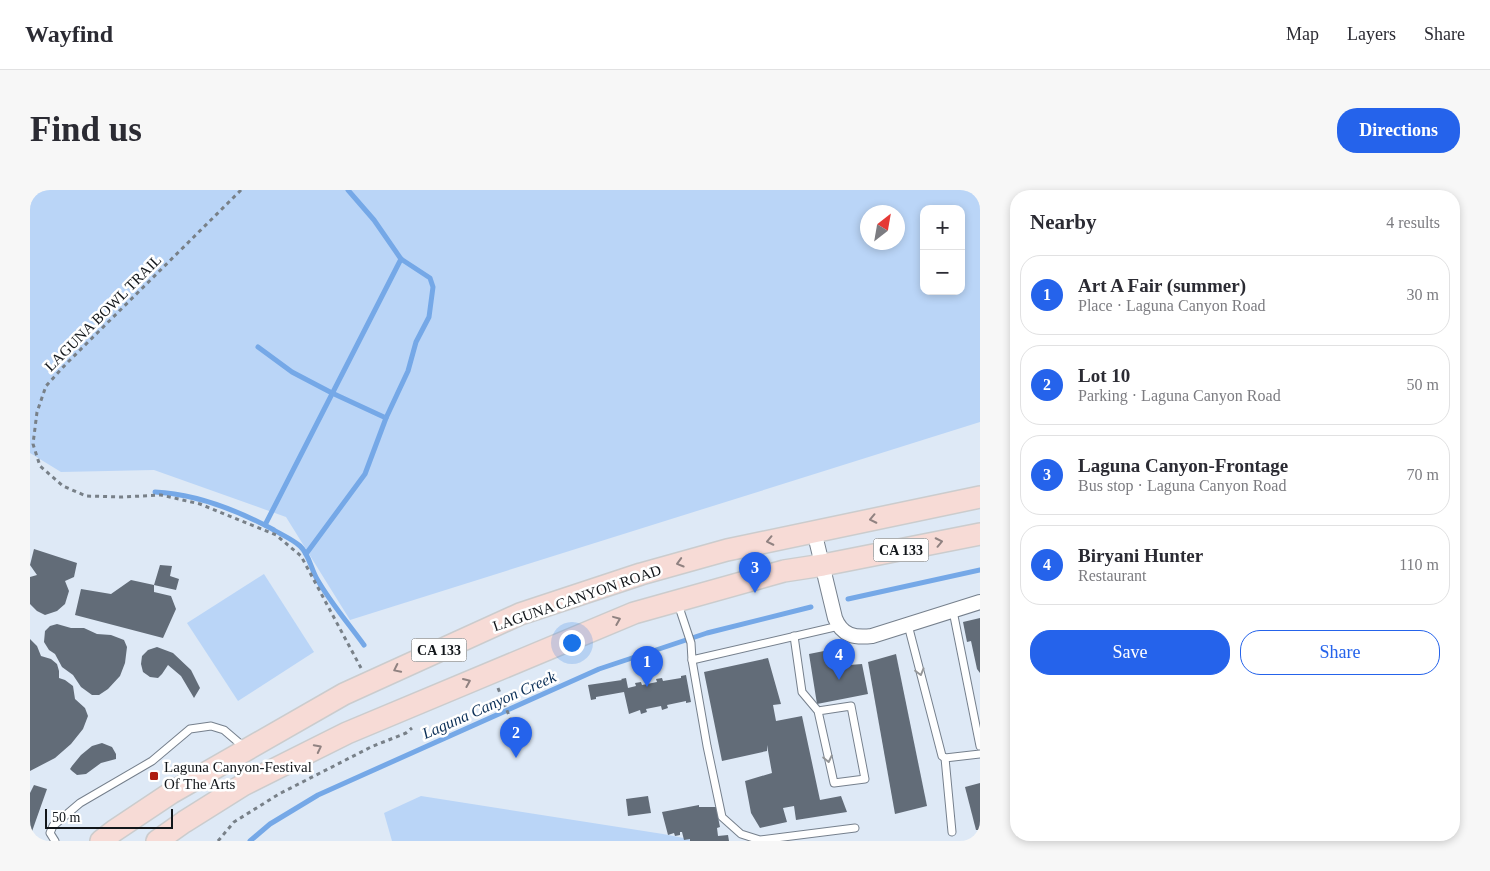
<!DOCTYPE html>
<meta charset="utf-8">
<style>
:root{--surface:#fff;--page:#f7f7f7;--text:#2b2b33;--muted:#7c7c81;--line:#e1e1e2;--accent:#2563eb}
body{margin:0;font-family:Georgia,serif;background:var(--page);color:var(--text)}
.controls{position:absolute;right:15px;top:15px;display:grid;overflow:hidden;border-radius:10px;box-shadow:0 2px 8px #0003}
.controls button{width:45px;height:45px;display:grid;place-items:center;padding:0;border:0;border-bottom:1px solid var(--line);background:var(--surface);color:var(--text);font:25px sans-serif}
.compass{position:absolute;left:830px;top:15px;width:45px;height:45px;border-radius:50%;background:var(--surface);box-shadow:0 2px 8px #0003;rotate:31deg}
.scale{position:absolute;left:15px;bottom:12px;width:128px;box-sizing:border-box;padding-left:5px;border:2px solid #12161a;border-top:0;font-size:14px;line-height:18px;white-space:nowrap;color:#12161a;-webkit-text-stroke:4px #fff;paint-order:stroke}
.you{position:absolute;left:541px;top:452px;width:18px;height:18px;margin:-12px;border:4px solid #fff;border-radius:50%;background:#1a73e8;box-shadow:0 0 0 8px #1a73e833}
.badge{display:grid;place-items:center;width:32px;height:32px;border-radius:50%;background:var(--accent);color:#fff;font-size:16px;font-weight:700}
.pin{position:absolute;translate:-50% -41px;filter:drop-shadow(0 1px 2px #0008)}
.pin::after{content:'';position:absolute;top:26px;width:18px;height:15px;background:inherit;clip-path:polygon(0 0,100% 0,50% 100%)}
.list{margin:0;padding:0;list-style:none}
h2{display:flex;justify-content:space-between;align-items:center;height:65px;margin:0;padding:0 20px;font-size:21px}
h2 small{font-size:16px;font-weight:400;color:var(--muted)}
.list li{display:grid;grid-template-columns:32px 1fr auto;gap:15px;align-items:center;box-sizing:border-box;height:80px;margin:0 10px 10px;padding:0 10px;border:1px solid var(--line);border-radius:20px}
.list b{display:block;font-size:19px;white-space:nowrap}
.list p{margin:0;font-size:16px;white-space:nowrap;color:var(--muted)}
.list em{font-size:16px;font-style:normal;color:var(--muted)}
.actions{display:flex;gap:10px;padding:15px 20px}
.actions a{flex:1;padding:11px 0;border:1px solid var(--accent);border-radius:20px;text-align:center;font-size:18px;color:var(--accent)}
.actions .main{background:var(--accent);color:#fff}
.map{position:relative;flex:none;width:950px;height:651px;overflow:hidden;border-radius:20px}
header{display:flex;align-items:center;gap:30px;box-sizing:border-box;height:70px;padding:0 25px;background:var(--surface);border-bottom:1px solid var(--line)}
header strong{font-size:24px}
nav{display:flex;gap:28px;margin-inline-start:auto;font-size:18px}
.intro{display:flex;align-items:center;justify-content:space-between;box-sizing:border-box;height:120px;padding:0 30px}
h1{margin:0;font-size:35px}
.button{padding:12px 22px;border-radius:20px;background:var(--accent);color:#fff;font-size:18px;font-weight:700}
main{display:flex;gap:30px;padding:0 30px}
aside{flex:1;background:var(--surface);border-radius:20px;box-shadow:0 2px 8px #0003}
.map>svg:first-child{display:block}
.green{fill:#bad5f7;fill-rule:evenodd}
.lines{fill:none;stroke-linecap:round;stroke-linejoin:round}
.stream{stroke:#75a8e7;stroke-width:5}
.building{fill:#626c78}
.service-casing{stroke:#76808d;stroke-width:9}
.minor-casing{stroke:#76808d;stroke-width:16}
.primary-casing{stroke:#cbcccd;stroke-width:24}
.path{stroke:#788088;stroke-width:3;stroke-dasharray:4 4;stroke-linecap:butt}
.service{stroke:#fff;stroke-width:7}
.minor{stroke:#fff;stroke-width:14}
.primary{stroke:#f7dbd6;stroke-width:21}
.oneway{stroke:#908281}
.oneway2{stroke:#949698}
.poi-dot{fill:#ae1e11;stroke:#fff;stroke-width:2}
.labels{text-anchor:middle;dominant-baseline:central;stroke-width:5;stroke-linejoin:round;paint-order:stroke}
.shield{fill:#fff;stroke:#595c5f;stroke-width:1}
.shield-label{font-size:14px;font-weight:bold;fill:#12161a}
.street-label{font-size:15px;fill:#12161a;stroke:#fff}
.poi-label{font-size:15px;fill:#12161a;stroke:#fff;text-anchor:start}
.water-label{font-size:16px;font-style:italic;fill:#0b2f57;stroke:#fff}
</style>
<header>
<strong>Wayfind</strong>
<nav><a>Map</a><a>Layers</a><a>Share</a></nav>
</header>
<div class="intro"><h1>Find us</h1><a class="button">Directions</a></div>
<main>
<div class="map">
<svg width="950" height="651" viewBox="0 0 950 651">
<rect width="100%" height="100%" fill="#dee9f6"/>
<g class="green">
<path d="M0,0H950V232L320,430L256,327L124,280L31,282L0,263ZM894,19H931V101H894ZM868,22V52H838V22Z"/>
<path d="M234,384L284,462L208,511L157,433Z"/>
<path d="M391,606L633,644L669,651H362L354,623Z"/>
</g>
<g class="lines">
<g class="stream">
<path d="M228,157L262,182L302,203L356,228"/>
<path d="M125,302C167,304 207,320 244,340C252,345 262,349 270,356C279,364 281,379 287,389C300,412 318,433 334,455"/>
<path d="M235,335L371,69"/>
<path d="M276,364L335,284L356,228L378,181L386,152L399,127L403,97L400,88L371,69L344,30L318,0"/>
<path d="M818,409L950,380"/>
<path d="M220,651L240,634L288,605L569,479L677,443L781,417"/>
</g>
</g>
<g class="building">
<path d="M4,359L47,373L44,387L35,391L39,401L35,414L27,421L15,425L7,421L0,414V387L7,385L0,375Z"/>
<path d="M130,375L142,376L140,386L149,389L146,400L124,395V402L141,406L146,419L133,448L45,425L51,399L81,404L101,390L124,395Z"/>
<path d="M950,428V483L947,479L941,451L937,452L933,432Z"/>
<path d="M27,434L41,438H54L67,444L81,445L94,450L97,457L95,473L90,486L78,499L69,505H62L51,497L43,485L32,477L25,464L19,460L14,452L15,441L20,436Z"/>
<path d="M0,449L7,456L11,466L21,469L27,474L29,481V488L35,490L43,496L45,509L55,518L58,526L53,539L41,554L25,568L0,581Z"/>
<path d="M127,457L143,463L161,480L170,498L164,508L151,486L138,475L132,484L128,488L120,487L113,482L111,474L112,466L118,460Z"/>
<path d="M804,459L817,465L819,475L832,474L838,504L787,514L779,464Z"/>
<path d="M866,464L897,616L865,624L838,472Z"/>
<path d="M738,468L751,514L743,515L746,531L772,526L790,610L811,606L817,622L766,630L764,616L753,618L757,632L730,638L721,623L715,591L742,583L737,555V561L692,571L674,482Z"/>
<path d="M656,485L661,512L656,513V511L637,515L638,518L632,520L631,516L616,519L617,522L611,524L610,520L599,524L594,502L566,507V509L561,510L558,495L592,490L591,489L596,488L598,498L606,496L605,493L611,492L612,495L627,492L626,489L632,488L633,491L651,488V486Z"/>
<path d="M72,553L82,557L86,564V569L71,573L56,584L47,585L42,581L40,579L42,576L51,565L62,556Z"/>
<path d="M950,593V640H946L935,597Z"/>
<path d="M4,595L17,599L0,647V603Z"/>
<path d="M618,606L621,623L598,626L596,609Z"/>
<path d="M669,615V617H686L690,637L687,638L688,646L698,645L699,651H660V649L654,650L652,642H650V645L645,646L644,643L638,645L632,622Z"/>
</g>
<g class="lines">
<g class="service-casing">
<g id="service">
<path d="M648,414L661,453L662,470L809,436"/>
<path d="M923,421L950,556"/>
<path d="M878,435L912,566L915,568L950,564"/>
<path d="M764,446L772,502L788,521L804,593L835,589L821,516L788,521"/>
<path d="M662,470L677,556L692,627L711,644L730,650L825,638"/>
<path d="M915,568L922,642"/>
<path d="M25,651L20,643L23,636L50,613L122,571L160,539L181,536L194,540L215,558"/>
</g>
</g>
<g class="minor-casing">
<path id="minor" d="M784,341L805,428C812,446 825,448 842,446L950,412"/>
</g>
<g class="primary-casing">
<g id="primary">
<path d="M71,651L84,641L141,603L314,504L490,424L611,384L697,360L950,307"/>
<path d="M127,651L154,632L213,595L317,543L604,423L754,381L793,375L950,344"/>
</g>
</g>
<g class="path">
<path d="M211,0L36,174L16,196L7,222L3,254L10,276L33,296L56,306L93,307L131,305L170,314L246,345L271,366L331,478"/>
<path d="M468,498L490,553"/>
<path d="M188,651L204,632L249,604L341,557L376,543L382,538"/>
</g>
<use href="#service" class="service"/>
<use href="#minor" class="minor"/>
<use href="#primary" class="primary"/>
</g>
<defs><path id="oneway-chevron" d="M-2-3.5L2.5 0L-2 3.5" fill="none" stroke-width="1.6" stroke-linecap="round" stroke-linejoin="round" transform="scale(1.25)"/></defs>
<g class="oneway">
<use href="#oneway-chevron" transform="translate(843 329) rotate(168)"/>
<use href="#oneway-chevron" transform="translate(740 351) rotate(168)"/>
<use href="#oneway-chevron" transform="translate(909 352) rotate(-12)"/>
<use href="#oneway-chevron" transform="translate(650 373) rotate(164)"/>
<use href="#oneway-chevron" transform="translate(587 430) rotate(-22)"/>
<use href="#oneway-chevron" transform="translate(367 479) rotate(154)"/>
<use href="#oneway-chevron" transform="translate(437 492) rotate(-23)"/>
<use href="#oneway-chevron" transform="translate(288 558) rotate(-27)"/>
</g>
<g class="oneway2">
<use href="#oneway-chevron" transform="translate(890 482) rotate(75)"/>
<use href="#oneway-chevron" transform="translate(798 569) rotate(78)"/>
</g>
<rect class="poi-dot" x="119" y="581" width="10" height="10" rx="2.5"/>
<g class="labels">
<g class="shield">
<rect x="843.5" y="348.5" width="55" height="23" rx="4"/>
<rect x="381.5" y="448.5" width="55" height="23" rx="4"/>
</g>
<g class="shield-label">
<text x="871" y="360">CA 133</text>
<text x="409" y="460">CA 133</text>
</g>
<g class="street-label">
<text transform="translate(73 123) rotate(-45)">LAGUNA BOWL TRAIL</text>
<text transform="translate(547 408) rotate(-19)">LAGUNA CANYON ROAD</text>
</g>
<g class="poi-label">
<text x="134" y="577">Laguna Canyon-Festival<tspan x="134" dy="17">Of The Arts</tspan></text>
</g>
<g class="water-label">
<text transform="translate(459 515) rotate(-24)">Laguna Canyon Creek</text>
</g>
</g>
</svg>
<div class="controls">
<button>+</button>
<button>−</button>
</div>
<svg class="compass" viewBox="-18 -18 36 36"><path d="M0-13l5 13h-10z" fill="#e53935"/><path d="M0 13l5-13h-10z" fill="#7c7c81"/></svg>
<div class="scale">50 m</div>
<div class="you"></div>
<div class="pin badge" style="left:617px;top:497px">1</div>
<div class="pin badge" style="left:486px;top:568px">2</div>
<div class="pin badge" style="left:725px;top:403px">3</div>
<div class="pin badge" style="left:809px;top:490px">4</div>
</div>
<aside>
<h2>Nearby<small>4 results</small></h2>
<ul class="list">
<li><span class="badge">1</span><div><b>Art A Fair (summer)</b><p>Place · Laguna Canyon Road</p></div><em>30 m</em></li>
<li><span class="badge">2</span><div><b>Lot 10</b><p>Parking · Laguna Canyon Road</p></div><em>50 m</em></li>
<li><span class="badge">3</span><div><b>Laguna Canyon-Frontage</b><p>Bus stop · Laguna Canyon Road</p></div><em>70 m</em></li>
<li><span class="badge">4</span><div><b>Biryani Hunter</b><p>Restaurant</p></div><em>110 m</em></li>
</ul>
<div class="actions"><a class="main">Save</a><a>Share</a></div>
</aside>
</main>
